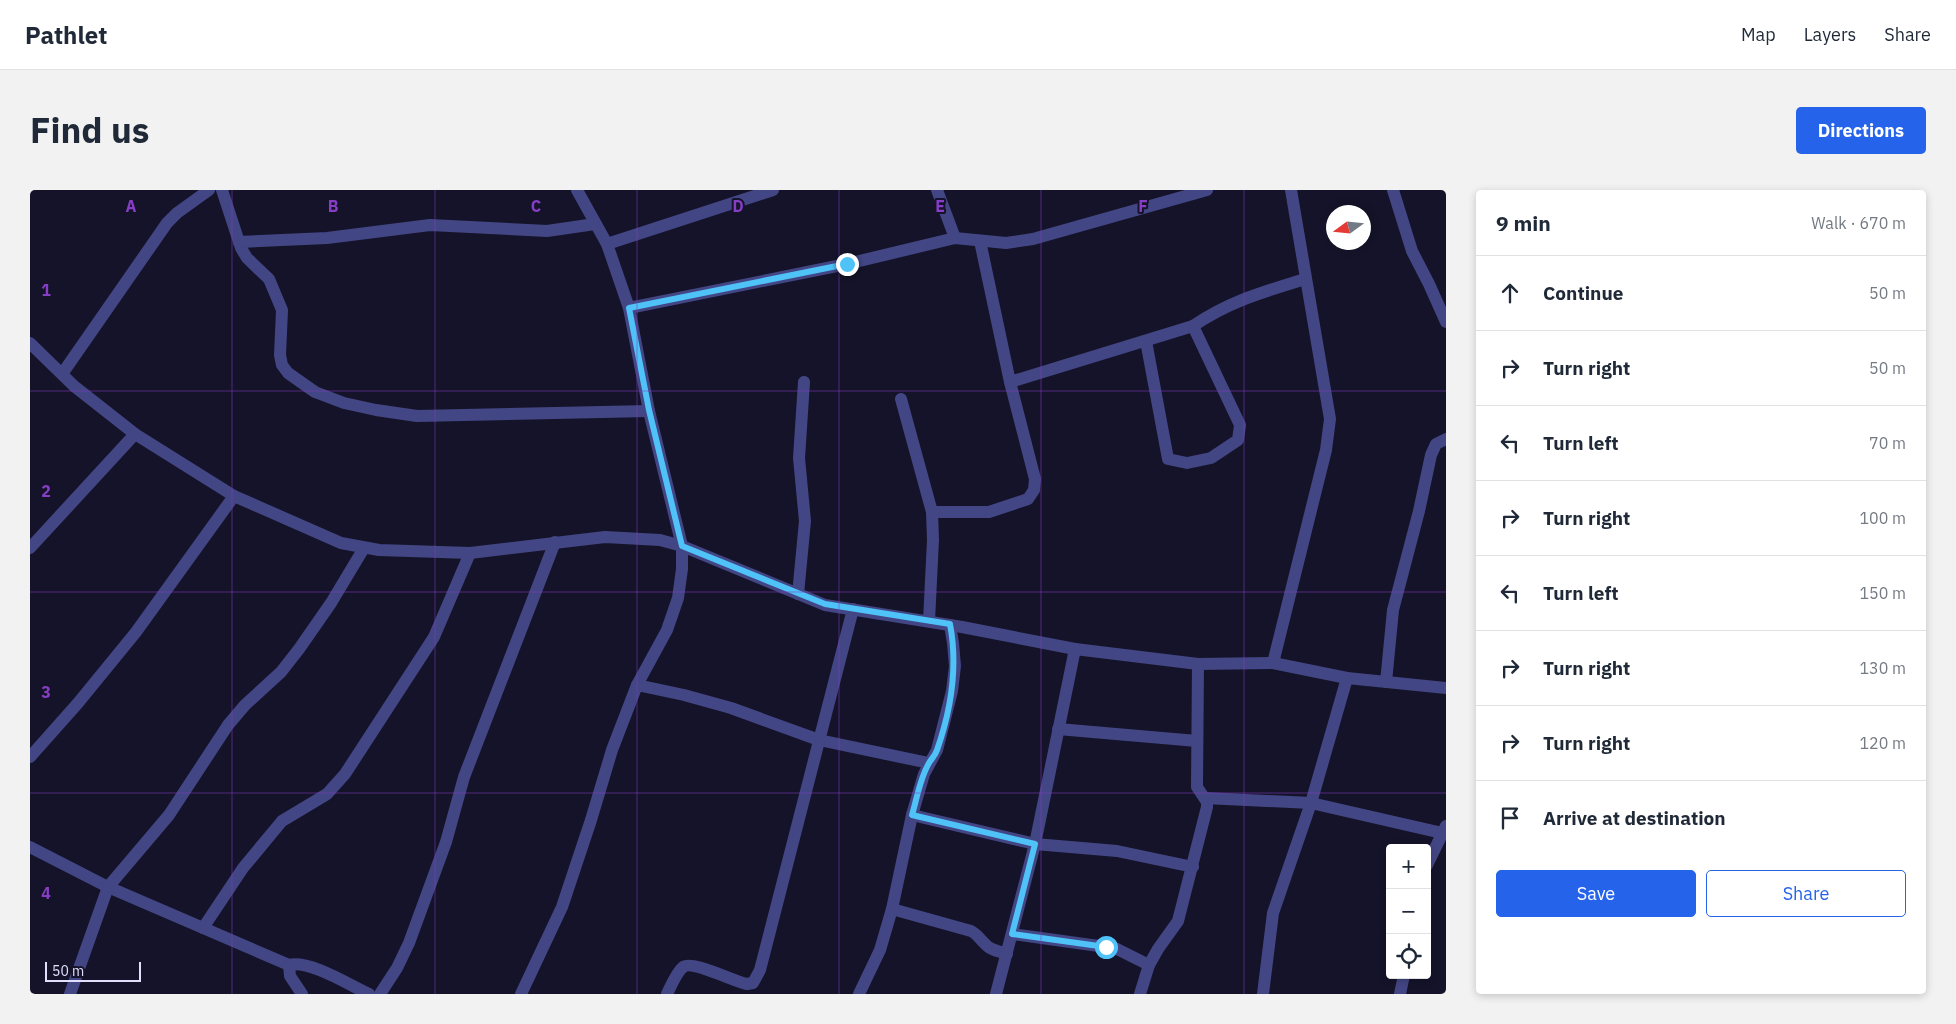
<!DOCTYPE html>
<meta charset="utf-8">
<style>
:root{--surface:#fff;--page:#f2f2f3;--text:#1f2937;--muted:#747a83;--line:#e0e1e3;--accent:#2563eb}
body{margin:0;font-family:"IBM Plex Sans",sans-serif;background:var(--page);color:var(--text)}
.controls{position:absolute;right:15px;bottom:15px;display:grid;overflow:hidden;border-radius:5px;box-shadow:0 2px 8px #0003}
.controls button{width:45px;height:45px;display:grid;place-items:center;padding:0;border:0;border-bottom:1px solid var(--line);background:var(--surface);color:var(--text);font:25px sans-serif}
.compass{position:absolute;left:1296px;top:15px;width:45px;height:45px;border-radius:50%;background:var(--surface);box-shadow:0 2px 8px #0003;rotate:255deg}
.scale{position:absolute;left:15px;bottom:12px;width:96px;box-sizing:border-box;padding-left:5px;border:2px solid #e0dffc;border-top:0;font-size:14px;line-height:18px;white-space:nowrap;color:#e0dffc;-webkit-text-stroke:4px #151329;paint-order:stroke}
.stop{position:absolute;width:15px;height:15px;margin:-11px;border:4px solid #4fc3f7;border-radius:50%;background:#fff}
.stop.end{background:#4fc3f7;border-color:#fff;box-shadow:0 1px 5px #0008}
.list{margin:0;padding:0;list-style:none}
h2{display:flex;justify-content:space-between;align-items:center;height:65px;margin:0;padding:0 20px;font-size:21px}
h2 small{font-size:16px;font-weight:400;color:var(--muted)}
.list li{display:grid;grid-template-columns:32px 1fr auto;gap:15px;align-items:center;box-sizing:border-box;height:75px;padding:0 20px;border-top:1px solid var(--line)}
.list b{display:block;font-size:19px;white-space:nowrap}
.list em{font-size:16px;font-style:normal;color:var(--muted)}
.actions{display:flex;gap:10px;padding:15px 20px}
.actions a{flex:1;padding:11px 0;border:1px solid var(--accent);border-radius:5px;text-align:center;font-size:18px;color:var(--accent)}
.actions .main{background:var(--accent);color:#fff}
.icon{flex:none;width:28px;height:28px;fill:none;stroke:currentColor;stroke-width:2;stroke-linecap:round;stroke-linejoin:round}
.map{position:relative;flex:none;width:1416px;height:804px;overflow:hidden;border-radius:5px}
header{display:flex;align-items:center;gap:30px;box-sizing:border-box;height:70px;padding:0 25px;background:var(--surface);border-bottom:1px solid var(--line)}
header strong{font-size:24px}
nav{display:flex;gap:28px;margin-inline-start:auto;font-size:18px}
.intro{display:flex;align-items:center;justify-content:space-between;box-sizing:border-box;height:120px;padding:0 30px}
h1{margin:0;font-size:35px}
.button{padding:12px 22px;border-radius:5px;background:var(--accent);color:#fff;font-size:18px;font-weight:700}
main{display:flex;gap:30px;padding:0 30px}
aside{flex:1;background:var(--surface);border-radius:5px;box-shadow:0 2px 8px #0003}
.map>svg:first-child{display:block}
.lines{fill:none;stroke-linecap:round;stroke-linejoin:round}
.minor{stroke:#434684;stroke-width:12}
.route{stroke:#4fc3f7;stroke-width:6}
.grid{fill:none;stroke:#853ec5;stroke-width:1;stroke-opacity:0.55}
.grid-label{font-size:16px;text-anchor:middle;font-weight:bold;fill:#853ec5;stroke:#151329;stroke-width:4;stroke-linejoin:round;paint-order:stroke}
</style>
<header>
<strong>Pathlet</strong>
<nav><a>Map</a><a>Layers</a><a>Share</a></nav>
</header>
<div class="intro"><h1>Find us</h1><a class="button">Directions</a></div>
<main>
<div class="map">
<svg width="1416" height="804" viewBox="0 0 1416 804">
<rect width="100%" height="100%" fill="#151329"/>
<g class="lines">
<g class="minor">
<path d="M192,0L211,58L217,68L239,89L252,120L250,165L252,175L258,183L285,202L314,213L346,220L387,226L619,221"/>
<path d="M907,0L925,48"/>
<path d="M1363,0L1382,61L1399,94L1416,132"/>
<path d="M209,52L297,48L400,35L517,41L565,34"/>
<path d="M577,54L743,0"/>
<path d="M599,118L817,74L925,48L976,53L1003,49L1177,0"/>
<path d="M1116,151L1138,269L1157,273L1181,268L1208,250L1210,235L1163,136"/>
<path d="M0,153L44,196L105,244L204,306L311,353L349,360L440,363L575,347L630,350L652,356L795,415L932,437L1045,459L1168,474L1243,473L1317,488L1416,498"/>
<path d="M32,184L137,33L147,23L179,0"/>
<path d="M980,192L1163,136C1200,111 1233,102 1275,89"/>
<path d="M871,209L902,322L903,350L899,431"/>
<path d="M902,322H959L998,309L1004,300L1005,289L980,192L950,51"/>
<path d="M0,358L105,244"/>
<path d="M768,404L775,331L769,268L774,192"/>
<path d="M1243,473L1296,260L1300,229L1261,0"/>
<path d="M1356,492L1363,420L1389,321L1401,265L1406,254L1416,249"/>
<path d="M607,495L654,505L701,518L789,550L899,573"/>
<path d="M1028,539L1167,551"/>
<path d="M0,567L48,513L106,442L204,306"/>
<path d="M1175,608L1281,613L1416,644"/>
<path d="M882,625L1005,654L1087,661L1163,677"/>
<path d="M0,657L78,697L259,775C280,770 319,795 339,804"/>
<path d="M1397,675L1416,636"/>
<path d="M862,719L941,741C949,745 953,754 960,758C965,761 972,762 977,764"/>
<path d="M173,738L213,678L252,631L297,604L315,584L404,447L440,363"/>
<path d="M982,744L1076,757L1087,759L1119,775"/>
<path d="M259,775L260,786L272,804"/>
<path d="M40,804L78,697L139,625L198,535L215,515L251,482L269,459L301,413L334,358"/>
<path d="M350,804L367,778L379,753L416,652L434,587L525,352"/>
<path d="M491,804L532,717L561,630L582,560L607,495L637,440L648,408L652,379V356L619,221L599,118L577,54L547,0"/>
<path d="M637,804C641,796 646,783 653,777C662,770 705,792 717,794L723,793L730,780L823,419"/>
<path d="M829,804L850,760L862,719L882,625L894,584L907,560L922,501L925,476L923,453L920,435"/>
<path d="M966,804L1005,654L1045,459"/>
<path d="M1110,804L1119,775L1128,759L1148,731L1177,617V612L1167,597L1168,474"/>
<path d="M1233,804L1243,723L1281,613L1317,488"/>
<path d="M1370,804L1374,785"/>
</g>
</g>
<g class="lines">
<path class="route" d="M817,74L599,118L619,220L652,356L795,414L920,434C928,476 921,520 907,560C905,566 902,568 899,573C890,588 887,608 882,625L1005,654L982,744L1076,757"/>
</g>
<path class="grid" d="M202,0V804M405,0V804M607,0V804M809,0V804M1011,0V804M1214,0V804M0,201H1416M0,402H1416M0,603H1416"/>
<g class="grid-label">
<text x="101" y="22">A</text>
<text x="303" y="22">B</text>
<text x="506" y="22">C</text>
<text x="708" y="22">D</text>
<text x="910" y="22">E</text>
<text x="1113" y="22">F</text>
<text x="16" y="106">1</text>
<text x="16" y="307">2</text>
<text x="16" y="508">3</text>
<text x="16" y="709">4</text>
</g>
</svg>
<div class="controls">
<button>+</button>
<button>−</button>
<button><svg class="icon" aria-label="locate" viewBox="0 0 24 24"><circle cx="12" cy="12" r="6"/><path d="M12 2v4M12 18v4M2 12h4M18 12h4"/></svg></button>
</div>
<svg class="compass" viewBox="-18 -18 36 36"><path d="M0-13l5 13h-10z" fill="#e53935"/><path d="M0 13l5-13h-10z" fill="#747a83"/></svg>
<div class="scale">50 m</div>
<div class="stop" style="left:1076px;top:757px"></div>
<div class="stop end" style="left:817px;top:74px"></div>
</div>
<aside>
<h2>9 min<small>Walk · 670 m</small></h2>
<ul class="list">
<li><svg class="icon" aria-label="ahead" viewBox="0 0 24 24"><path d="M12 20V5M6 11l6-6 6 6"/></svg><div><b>Continue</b></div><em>50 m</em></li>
<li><svg class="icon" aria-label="right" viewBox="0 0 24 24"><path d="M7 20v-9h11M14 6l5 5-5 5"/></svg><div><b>Turn right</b></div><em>50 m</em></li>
<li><svg class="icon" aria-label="left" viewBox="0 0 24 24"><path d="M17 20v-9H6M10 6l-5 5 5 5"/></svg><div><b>Turn left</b></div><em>70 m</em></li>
<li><svg class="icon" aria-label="right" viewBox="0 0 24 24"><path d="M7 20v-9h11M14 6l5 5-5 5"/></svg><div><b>Turn right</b></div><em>100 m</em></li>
<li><svg class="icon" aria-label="left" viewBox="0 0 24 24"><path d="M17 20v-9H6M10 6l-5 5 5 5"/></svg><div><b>Turn left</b></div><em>150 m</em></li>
<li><svg class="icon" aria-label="right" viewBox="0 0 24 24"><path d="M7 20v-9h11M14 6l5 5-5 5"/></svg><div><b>Turn right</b></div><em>130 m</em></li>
<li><svg class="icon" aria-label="right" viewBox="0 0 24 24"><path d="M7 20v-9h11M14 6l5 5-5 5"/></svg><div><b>Turn right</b></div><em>120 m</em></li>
<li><svg class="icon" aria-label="arrive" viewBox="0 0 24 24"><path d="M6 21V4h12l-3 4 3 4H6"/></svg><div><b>Arrive at destination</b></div></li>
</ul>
<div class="actions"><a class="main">Save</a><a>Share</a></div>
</aside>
</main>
